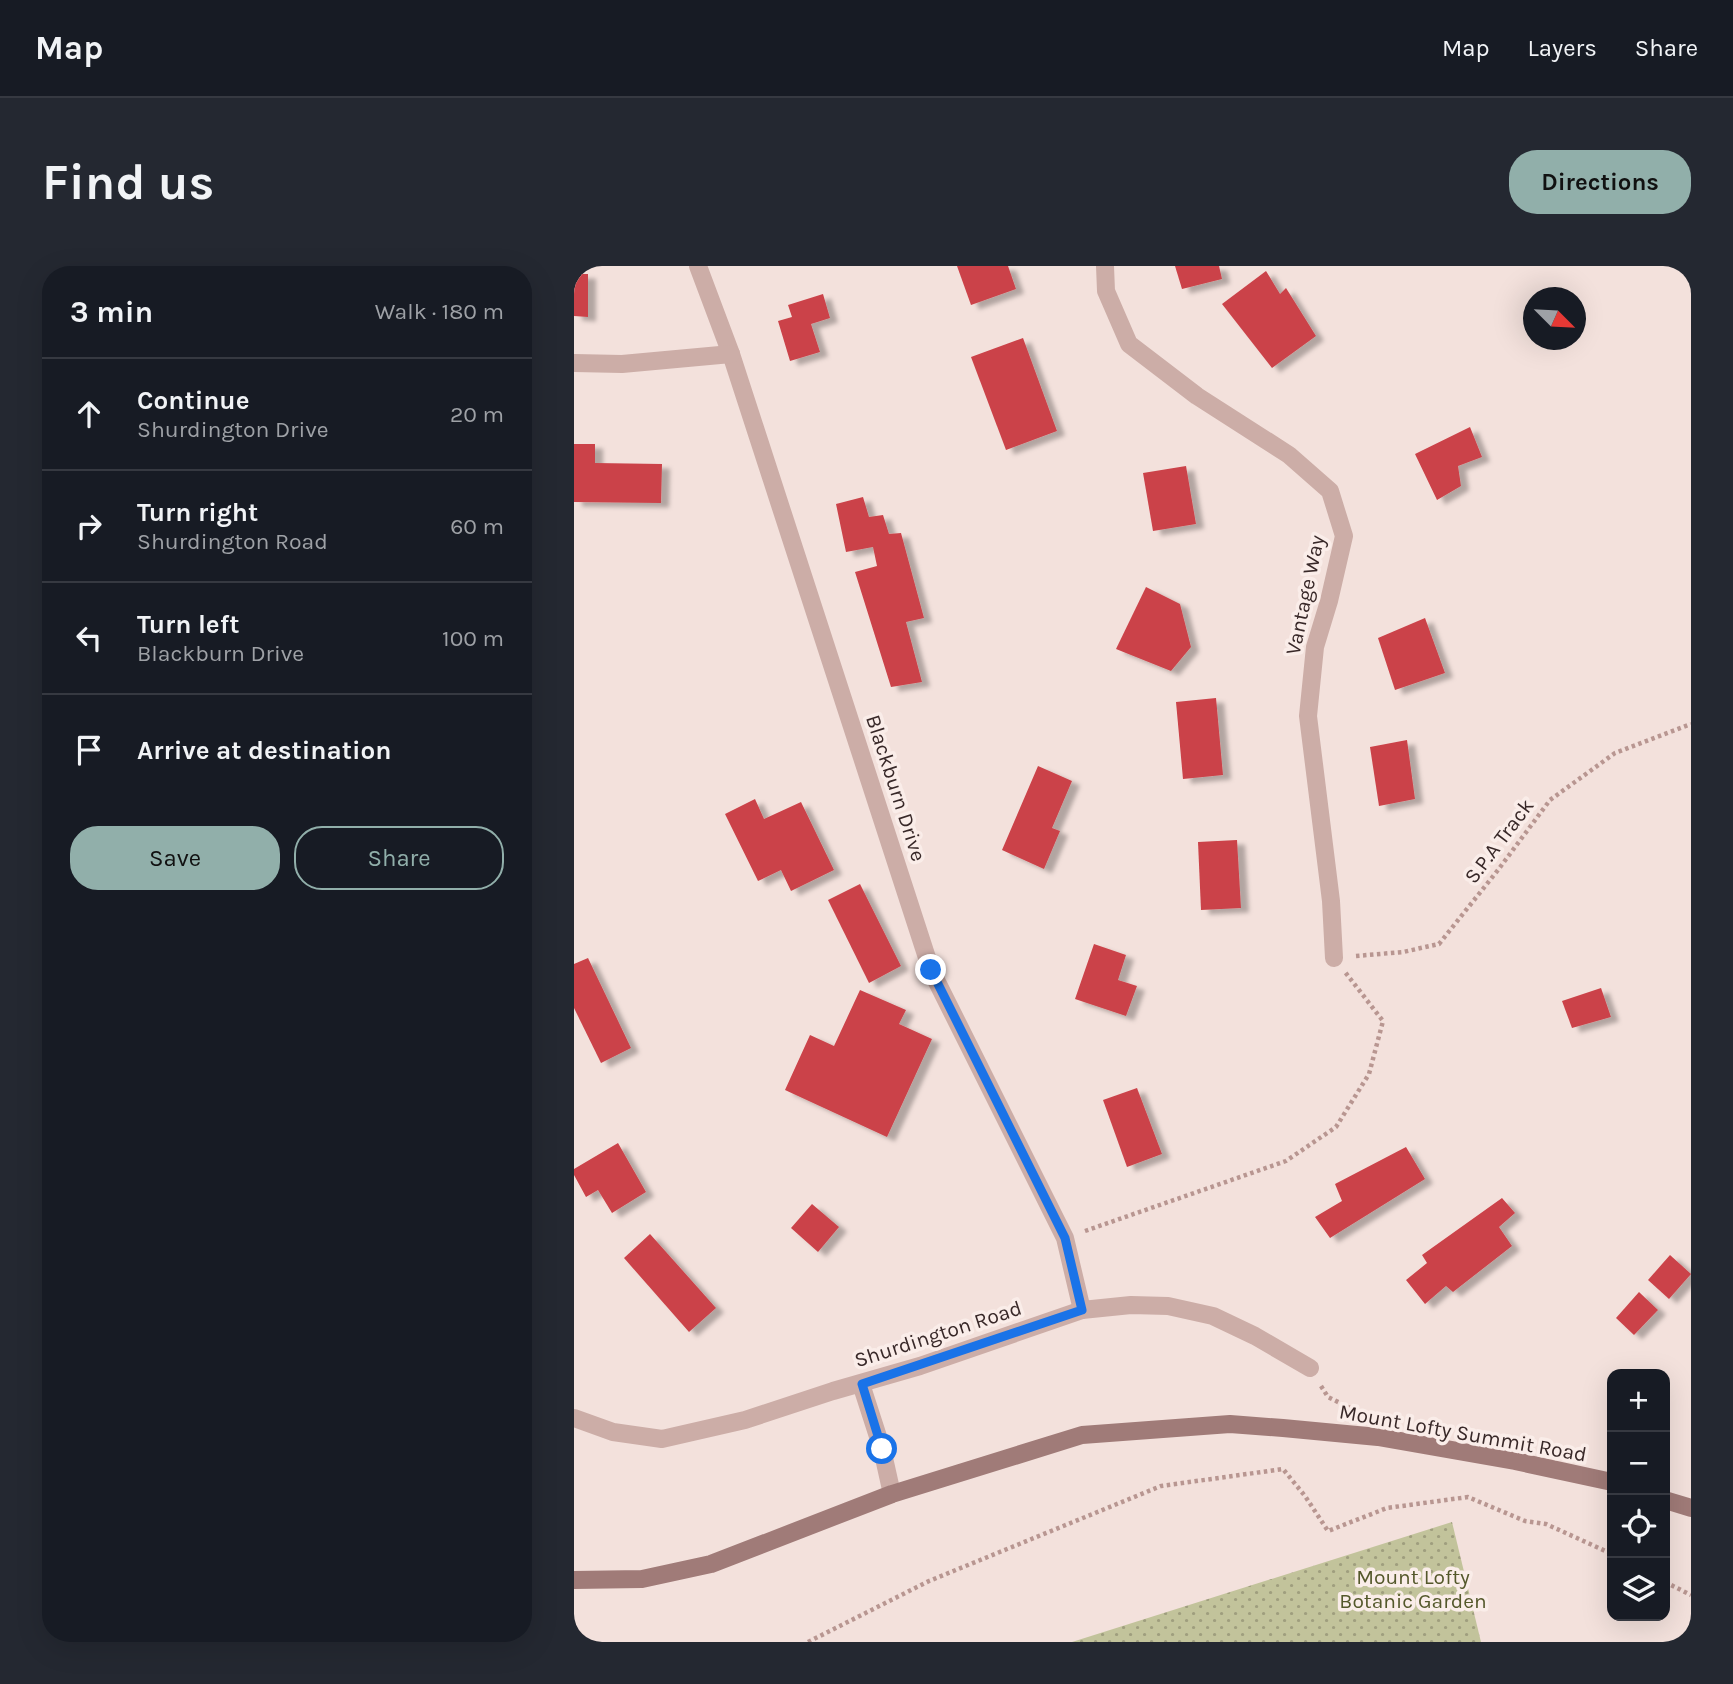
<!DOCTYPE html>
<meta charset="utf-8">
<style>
:root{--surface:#171b24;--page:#242831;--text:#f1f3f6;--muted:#9ea1a6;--line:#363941;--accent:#91afaa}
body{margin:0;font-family:Karla,sans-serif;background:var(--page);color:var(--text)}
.controls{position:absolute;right:21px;bottom:21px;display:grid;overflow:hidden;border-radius:14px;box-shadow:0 7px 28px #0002}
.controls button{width:63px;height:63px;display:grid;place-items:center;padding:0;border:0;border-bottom:2px solid var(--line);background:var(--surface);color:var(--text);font:35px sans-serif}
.compass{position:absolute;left:949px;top:21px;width:63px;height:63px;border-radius:50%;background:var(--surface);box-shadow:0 7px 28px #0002;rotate:114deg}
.stop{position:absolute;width:21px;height:21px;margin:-16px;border:5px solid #1a73e8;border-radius:50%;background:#fff}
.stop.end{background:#1a73e8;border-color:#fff;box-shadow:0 2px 7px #0008}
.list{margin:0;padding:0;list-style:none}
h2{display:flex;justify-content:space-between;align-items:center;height:91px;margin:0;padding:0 28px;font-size:30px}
h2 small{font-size:23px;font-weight:400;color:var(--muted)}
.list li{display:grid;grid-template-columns:46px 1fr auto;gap:21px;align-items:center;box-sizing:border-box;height:112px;padding:0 28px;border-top:2px solid var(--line)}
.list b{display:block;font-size:26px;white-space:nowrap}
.list p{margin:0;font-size:23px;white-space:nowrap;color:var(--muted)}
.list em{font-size:23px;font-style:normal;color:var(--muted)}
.actions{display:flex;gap:14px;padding:21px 28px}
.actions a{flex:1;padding:16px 0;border:2px solid var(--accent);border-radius:28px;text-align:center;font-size:24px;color:var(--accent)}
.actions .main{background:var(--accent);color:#111}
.icon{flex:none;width:38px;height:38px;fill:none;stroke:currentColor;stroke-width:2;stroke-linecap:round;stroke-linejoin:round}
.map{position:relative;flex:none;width:1117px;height:1376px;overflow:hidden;border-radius:28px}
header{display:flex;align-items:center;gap:42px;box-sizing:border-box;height:98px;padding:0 35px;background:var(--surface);border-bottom:2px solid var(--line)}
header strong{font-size:33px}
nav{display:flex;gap:38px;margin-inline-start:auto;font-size:24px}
.intro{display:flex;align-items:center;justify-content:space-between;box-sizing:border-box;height:168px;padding:0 42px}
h1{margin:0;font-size:49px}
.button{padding:18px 32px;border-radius:28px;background:var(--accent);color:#111;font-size:24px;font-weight:700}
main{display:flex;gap:42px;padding:0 42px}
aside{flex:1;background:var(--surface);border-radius:28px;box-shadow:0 7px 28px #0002}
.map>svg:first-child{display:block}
.green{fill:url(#green-dots)}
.building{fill:#cb4249;filter:url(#shadow)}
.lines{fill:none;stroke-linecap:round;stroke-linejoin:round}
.path{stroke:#b89691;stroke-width:4.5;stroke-dasharray:3.5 3.5;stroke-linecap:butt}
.minor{stroke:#ccada7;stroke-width:18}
.secondary{stroke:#a07b78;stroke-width:18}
.route{stroke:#1a73e8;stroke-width:9}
.labels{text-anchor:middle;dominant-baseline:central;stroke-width:7;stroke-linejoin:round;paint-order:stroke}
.street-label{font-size:21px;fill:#382828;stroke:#faede9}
.park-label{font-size:21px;fill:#54582b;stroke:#faede9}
</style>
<header>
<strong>Map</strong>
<nav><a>Map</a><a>Layers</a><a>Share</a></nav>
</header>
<div class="intro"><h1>Find us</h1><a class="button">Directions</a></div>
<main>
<aside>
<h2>3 min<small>Walk · 180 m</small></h2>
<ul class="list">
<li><svg class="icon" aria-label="ahead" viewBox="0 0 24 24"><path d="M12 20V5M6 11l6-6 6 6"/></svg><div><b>Continue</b><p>Shurdington Drive</p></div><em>20 m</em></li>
<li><svg class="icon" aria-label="right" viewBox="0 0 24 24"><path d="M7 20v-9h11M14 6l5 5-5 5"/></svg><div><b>Turn right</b><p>Shurdington Road</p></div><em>60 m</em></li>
<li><svg class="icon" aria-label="left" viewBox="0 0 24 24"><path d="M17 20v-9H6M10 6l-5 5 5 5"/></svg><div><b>Turn left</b><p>Blackburn Drive</p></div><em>100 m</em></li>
<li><svg class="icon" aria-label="arrive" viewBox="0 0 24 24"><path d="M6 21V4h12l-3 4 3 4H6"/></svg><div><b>Arrive at destination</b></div></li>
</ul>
<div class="actions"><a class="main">Save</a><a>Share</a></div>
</aside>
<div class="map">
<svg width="1117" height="1376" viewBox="0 0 1117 1376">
<defs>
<pattern id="green-dots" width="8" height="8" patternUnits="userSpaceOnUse" patternTransform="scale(1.75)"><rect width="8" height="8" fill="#c2c39b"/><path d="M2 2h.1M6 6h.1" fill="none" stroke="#9f9e7e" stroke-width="1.8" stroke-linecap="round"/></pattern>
<filter id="shadow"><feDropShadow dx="8" dy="4.5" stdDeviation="2" flood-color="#0004"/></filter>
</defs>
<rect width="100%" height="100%" fill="#f3e1dc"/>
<path class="green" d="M878,1256L907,1376H498Z"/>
<g class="building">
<path d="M383,0H434L442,23L397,39Z"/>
<path d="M601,0H645L648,13L608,23Z"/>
<path d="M692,5L706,28L712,22L742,70L698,102L648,38Z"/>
<path d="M0,8H14V51L0,50Z"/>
<path d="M249,28L256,52L237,58L246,86L216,95L204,55L218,51L214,39Z"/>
<path d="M449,72L483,165L432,184L397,91Z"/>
<path d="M896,161L908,191L884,200L887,220L863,234L841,188Z"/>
<path d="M0,178H21V197L88,198L87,237L0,236Z"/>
<path d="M612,200L622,258L579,265L569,207Z"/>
<path d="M289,231L295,251L309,249L315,268L327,267L350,352L332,356L348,416L317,421L281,306L303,300L299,281L272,286L262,238Z"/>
<path d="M572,321L606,338L617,381L597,405L542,383Z"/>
<path d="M851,352L871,407L821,424L804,372Z"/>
<path d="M642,432L649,509L609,513L602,436Z"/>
<path d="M833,474L841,533L805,540L796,481Z"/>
<path d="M464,500L498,515L478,562L486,565L470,603L428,584Z"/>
<path d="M181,533L190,553L227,536L260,604L217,625L207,604L184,615L151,548Z"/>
<path d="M663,574L667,642L627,644L624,576Z"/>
<path d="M286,618L327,700L295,717L254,634Z"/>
<path d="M520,678L552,689L544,714L563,720L552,750L501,733Z"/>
<path d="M14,692L57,782L27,797L0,742V698Z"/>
<path d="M1027,722L1037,751L998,762L988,735Z"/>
<path d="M286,724L332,744L325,758L358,773L313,871L211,824L236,769L260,780Z"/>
<path d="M563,822L588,888L553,901L529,834Z"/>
<path d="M44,877L72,926L38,947L24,924L12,931L0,909V903Z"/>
<path d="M832,881L851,913L756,972L741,951L768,935L761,918Z"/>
<path d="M928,932L941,947L925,961L938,980L879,1026L872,1020L851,1038L832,1014L853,997L848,989Z"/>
<path d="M238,938L265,961L244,986L217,962Z"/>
<path d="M76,968L142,1042L115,1066L50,992Z"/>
<path d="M1096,989L1117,1008L1095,1033L1074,1014Z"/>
<path d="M1065,1026L1084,1044L1060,1069L1042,1052Z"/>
</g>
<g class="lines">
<g class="path">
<path d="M782,690L829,686L865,678L924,604L976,534L1041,487L1117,458"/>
<path d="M511,965L712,895L762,861L795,808L809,755L771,706"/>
<path d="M747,1120L754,1131L784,1146"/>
<path d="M1091,1316L1117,1329"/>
<path d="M234,1376L355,1315L587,1220L709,1203L731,1230L754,1265L813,1242L894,1231L951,1255L972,1258L1038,1288"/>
</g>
<g class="minor">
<path d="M124,0L157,88L357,704L491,972L508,1044"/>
<path d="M531,0L532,25L555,78L623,130L715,189L756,225L770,270L755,335L741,381L734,450L757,635L760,692"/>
<path d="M0,97L48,98L157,88"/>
<path d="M287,1118L308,1183L318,1228"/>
<path d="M0,1152L39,1166L88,1173L171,1154L259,1125L346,1100L508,1044L557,1039L594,1040L639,1050L681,1070L736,1102"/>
</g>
<g class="secondary">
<path d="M1091,1234L1117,1242"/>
<path d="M0,1314L68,1313L137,1298L318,1228L508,1169L656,1158L709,1162L804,1171L941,1195L1038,1216"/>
</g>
</g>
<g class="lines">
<path class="route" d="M308,1183L288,1118L508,1044L491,972L357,704"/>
</g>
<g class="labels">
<g class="street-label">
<text transform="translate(731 329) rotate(-78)">Vantage Way</text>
<text transform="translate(322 522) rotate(72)">Blackburn Drive</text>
<text transform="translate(925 575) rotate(-53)">S.P.A Track</text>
<text transform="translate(364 1068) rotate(-18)">Shurdington Road</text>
<text transform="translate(889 1167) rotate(10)">Mount Lofty Summit Road</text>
</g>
<g class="park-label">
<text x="839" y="1311">Mount Lofty<tspan x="839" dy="24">Botanic Garden</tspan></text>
</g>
</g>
</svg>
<div class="controls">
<button>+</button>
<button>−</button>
<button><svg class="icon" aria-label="locate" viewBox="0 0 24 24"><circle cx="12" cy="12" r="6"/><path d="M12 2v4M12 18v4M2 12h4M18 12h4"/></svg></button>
<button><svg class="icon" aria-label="layers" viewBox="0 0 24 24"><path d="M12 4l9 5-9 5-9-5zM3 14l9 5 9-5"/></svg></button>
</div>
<svg class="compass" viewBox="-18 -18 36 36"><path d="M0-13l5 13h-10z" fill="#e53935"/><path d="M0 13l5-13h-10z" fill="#9ea1a6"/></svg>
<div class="stop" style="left:308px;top:1183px"></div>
<div class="stop end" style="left:357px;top:704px"></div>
</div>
</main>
